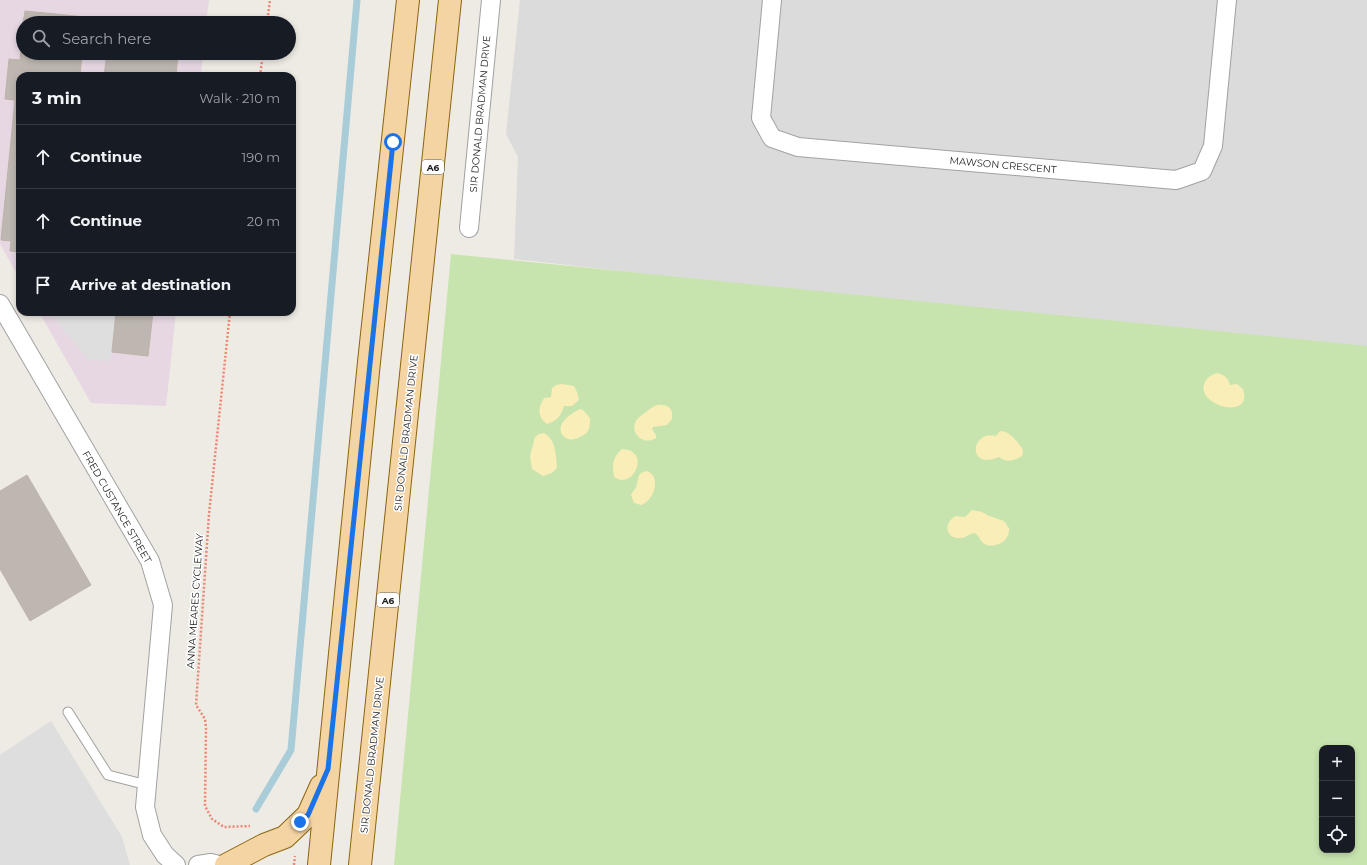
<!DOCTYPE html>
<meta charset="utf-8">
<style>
:root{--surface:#171b24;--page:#242831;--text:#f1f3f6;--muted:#9ea1a6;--line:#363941}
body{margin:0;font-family:Montserrat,sans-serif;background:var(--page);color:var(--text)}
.controls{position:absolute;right:12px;bottom:12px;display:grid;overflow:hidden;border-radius:8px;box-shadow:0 2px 6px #0003}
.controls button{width:36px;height:36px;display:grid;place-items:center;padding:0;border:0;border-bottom:1px solid var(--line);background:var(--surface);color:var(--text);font:20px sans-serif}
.stop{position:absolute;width:12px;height:12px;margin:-9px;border:3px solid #1a73e8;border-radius:50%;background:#fff}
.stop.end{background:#1a73e8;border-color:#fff;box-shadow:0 1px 4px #0008}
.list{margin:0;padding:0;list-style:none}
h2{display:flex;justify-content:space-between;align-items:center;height:52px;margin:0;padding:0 16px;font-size:17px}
h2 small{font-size:13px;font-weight:400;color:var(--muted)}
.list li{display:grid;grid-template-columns:26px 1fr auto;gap:12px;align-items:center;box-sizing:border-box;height:64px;padding:0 16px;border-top:1px solid var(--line)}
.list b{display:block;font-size:15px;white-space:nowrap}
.list em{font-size:13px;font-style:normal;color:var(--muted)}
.icon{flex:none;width:22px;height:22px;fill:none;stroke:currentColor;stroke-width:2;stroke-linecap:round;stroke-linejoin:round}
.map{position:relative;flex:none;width:1367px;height:865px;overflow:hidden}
.search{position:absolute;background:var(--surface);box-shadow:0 2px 6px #0003;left:16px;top:16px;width:280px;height:44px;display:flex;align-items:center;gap:10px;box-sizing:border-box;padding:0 14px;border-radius:22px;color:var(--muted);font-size:15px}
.panel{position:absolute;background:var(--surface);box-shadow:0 2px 6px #0003;left:16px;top:72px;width:280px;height:244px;border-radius:12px}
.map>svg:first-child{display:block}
.residential{fill:#dcdbdb}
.industrial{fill:#e6d7e3}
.grass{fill:#c7e4ae;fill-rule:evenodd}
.sand{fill:#f9edb8}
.parking{fill:#dedede}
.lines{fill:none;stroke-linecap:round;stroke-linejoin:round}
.stream{stroke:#a8ccd8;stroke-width:7}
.building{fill:#beb7b1;stroke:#beb3a8}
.service-casing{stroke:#a2a2a2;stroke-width:11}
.minor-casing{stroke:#a2a2a2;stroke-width:20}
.primary-casing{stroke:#8b650c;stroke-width:24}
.path{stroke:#ee8575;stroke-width:2.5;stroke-dasharray:2 2;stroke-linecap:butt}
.service{stroke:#fff;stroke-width:9}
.minor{stroke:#fff;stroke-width:18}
.primary{stroke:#f4d4a3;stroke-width:22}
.route{stroke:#1a73e8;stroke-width:5}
.labels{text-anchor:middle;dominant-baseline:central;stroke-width:3;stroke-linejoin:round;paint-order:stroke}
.shield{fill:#fff;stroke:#626262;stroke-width:1}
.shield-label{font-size:9px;font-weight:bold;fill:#1e1e1e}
.street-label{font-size:10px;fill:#1e1e1e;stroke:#fff}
</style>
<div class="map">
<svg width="1367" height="865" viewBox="0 0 1367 865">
<rect width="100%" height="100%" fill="#eeebe4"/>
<path class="residential" d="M520,0H1367V353L1281,345L514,259L518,157L506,134Z"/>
<g class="industrial">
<path d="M0,0H209L206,23H23V53H203L201,76H20V279L0,244Z"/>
<path d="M39,312H176L166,406L91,403Z"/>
</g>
<path class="grass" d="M451,254L1367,346V865H394ZM1322,748H1352V850H1322Z"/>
<g class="sand">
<path d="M1217,373C1225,375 1228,378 1230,385L1237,384L1243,389C1254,422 1193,405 1205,382C1208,377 1211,375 1217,373Z"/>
<path d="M562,384L574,386L577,392L579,400L572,406H564C561,416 557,421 547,424C537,417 538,407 544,398L551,397L552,388L556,385Z"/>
<path d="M657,405C667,404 674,408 672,419L667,425L653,427L652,429L656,435V438C644,446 631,434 635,423C637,418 642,415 646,412C650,409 652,407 657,405Z"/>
<path d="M581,409L584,411L590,418C590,423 590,427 588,431C585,436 573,441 568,439C565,438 563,436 561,433C561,431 560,428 561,426C563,419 574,411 581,409Z"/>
<path d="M1002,431C1010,432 1019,443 1023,450L1022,456C1014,461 1007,463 999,457C966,471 971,429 996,436L999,432Z"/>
<path d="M544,433C556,439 556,456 557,468L552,473L543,476L532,469L530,456L535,437L539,434Z"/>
<path d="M622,449C652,450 633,491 614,477C612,465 612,458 622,449Z"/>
<path d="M647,471C662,477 654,501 641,505L634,503L631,495C632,492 635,490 636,487C639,480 636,473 647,471Z"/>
<path d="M972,510L982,512L989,516L1004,521L1009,528C1009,531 1009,535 1007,537C1003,545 989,549 982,542C979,539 979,535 974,533C970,534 966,537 962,538C946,540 942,523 956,516L965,517Z"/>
</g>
<g class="parking">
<path d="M55,312H116L112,352L109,361L88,360L55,319Z"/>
<path d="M51,721L122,837L130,865H0V755Z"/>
</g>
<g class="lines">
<path class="stream" d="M256,809L291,750L357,0"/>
</g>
<g class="building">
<path d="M25,11L85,17V23H23Z"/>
<path d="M119,19L155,23H119Z"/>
<path d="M23,27V53H82L80,76H20V252L10,251L11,241L1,240L15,100L5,99L9,59L20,60Z"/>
<path d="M107,53H178L176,76H104Z"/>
<path d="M116,312H153L148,356L112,352Z"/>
<path d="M27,475L91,585L30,621L0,569V491Z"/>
</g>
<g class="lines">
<g class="service-casing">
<path id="service" d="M68,712L108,775L147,785"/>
</g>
<g class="minor-casing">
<g id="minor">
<path d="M772,0L761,118L772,138L798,147L1176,180L1202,171L1213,146L1227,0"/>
<path d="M469,228L491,0"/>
<path d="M0,304L150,561L163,605L145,807L152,835L165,855L176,865"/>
<path d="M198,865L211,863L219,865"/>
</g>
</g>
<g class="primary-casing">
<g id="primary">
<path d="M226,865L264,845L285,837L308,815L321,786"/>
<path d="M319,865L369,362L408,0"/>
<path d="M360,865L450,0"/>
</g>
</g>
<g class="path">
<path d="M267,23L270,0"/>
<path d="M260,76L263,53"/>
<path d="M230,312L209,514L196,705L205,719L206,728L205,806L212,819L224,827L250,826"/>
<path d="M294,865L295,856"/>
</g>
<use href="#service" class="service"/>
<use href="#minor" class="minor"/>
<use href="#primary" class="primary"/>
</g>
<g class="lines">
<path class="route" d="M300,822L308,815L328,769L393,142"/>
</g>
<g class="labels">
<g class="shield">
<rect x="422" y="160" width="22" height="14" rx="3"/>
<rect x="377" y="593" width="22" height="14" rx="3"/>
</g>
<g class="shield-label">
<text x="433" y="167">A6</text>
<text x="388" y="600">A6</text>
</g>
<g class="street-label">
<text transform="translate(480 114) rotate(-85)">SIR DONALD BRADMAN DRIVE</text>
<text transform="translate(1003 165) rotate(5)">MAWSON CRESCENT</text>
<text transform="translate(406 433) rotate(-84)">SIR DONALD BRADMAN DRIVE</text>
<text transform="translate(117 507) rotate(60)">FRED CUSTANCE STREET</text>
<text transform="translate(195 601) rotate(-86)">ANNA MEARES CYCLEWAY</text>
<text transform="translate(372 755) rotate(-84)">SIR DONALD BRADMAN DRIVE</text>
</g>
</g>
</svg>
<div class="controls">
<button>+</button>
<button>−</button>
<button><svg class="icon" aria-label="locate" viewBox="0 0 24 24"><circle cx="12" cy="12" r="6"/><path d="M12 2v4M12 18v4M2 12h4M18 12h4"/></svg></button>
</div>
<div class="stop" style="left:393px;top:142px"></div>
<div class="stop end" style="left:300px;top:822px"></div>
<div class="search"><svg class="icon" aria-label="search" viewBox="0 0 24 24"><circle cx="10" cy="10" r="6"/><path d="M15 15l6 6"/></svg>Search here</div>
<section class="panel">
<h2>3 min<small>Walk · 210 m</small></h2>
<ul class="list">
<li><svg class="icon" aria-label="ahead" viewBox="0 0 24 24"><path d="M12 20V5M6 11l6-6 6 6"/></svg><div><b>Continue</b></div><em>190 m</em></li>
<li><svg class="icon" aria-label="ahead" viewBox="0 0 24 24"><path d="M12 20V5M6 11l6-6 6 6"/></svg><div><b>Continue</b></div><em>20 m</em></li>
<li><svg class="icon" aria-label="arrive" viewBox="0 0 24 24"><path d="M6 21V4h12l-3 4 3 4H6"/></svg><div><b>Arrive at destination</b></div></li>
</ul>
</section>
</div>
